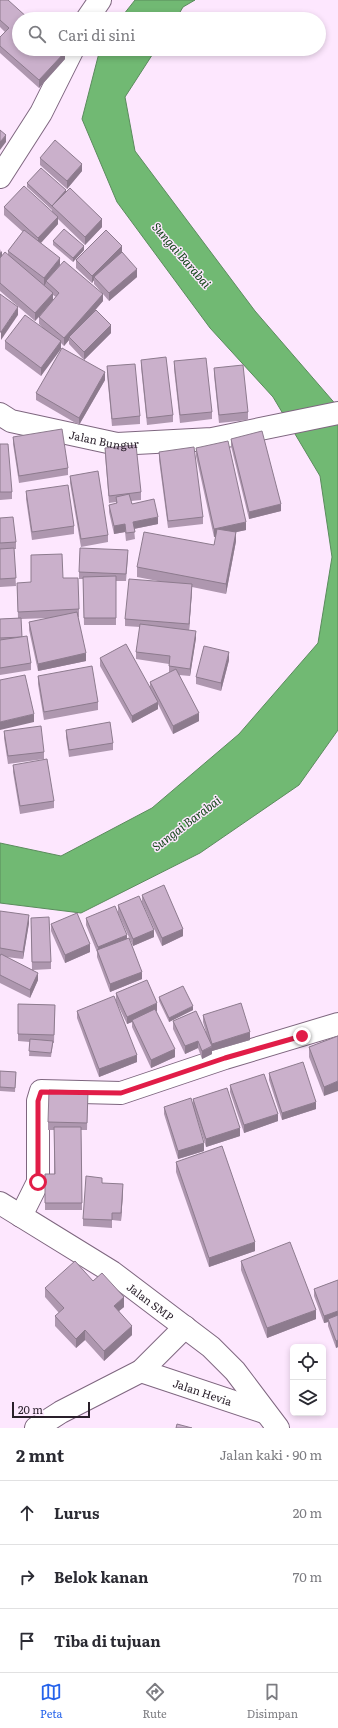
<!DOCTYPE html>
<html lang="id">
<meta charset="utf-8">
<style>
:root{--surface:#fff;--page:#f2f2f3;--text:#2b2b33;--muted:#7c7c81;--line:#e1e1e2;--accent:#2563eb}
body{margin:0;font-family:Literata,serif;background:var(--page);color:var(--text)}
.controls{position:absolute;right:12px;bottom:12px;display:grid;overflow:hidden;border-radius:6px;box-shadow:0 2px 6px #0003}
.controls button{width:36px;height:36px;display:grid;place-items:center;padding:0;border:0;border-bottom:1px solid var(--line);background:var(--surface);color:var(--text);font:20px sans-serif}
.scale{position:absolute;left:12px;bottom:10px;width:78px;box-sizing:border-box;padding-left:4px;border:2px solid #291f2a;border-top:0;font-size:11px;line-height:14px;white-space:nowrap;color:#291f2a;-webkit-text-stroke:3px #fde7fe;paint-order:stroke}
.stop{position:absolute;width:12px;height:12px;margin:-9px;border:3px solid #e11d48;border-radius:50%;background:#fff}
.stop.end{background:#e11d48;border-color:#fff;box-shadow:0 1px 4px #0008}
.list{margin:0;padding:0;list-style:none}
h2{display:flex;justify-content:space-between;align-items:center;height:52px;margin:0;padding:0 16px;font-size:17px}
h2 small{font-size:13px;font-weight:400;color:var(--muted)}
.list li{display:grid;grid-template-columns:26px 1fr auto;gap:12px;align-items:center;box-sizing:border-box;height:64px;padding:0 16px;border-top:1px solid var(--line)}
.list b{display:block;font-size:15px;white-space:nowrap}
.list em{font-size:13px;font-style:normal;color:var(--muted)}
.icon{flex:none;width:22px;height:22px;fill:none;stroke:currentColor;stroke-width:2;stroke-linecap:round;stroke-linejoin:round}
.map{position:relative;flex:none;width:338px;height:1428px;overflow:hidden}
.search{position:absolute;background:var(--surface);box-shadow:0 2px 6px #0003;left:12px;right:12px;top:12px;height:44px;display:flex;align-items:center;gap:10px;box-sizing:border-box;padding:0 14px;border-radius:22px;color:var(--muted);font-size:15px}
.sheet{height:244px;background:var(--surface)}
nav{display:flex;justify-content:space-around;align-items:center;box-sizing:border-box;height:56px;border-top:1px solid var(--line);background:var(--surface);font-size:11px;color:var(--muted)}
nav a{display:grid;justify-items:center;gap:2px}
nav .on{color:var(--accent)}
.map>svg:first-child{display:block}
.water{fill:#71b973;stroke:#5b8b5d}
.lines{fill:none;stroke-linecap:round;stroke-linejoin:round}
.street-casing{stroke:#7e667f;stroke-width:24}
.street{stroke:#fff;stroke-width:22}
.wall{fill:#ae97af;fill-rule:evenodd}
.shaded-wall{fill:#8d7b8e}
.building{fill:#cab0cb;stroke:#8d7b8e}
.route{stroke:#e11d48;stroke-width:5}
.labels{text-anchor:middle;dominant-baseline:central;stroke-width:3;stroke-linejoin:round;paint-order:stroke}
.street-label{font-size:11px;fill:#291f2a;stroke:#fde7fe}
.water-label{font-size:12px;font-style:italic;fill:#16481b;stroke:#fde7fe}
</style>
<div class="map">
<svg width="338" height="1428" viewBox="0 0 338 1428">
<rect width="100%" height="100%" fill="#fde7fe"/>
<g class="water">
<path d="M135,0H195L183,7L176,19H120Z"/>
<path d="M100,49H156L125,97L135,151L255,311L338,407V730L299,785L200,853L81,913L0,903V843L61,856L152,808L239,734L318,643L332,557L320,476L273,397L210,328L117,202L82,119Z"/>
</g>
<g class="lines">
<g class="street-casing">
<g id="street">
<path d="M87,19L100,0"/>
<path d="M0,177L41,113L73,49"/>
<path id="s1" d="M0,414L11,421L117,444L212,439L338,413"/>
<path id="s2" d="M0,1203L112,1272L211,1347L235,1371L278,1428"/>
<path d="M21,1216L38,1182V1101L41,1091L121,1093L225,1058L338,1024"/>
<path id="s3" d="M141,1371L264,1412"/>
<path d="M36,1428L61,1412L141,1371L185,1327"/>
</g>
</g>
<use href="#street" class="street"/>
</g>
<g class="wall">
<path d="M0,0L65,59L39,88L0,53V37L5,32L0,27Z"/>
<path d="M40,158L82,171L67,189L40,165Z"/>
<path d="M27,183L66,192L102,227L85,245L58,219V224L41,243L60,265L103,294L94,284V280L92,283L76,268V260L122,253L137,277L109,301L103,294V301L90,316L111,333L84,360L69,344V340L64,346L61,343L41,376L5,349V341L44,329L39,324V317L35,321L0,291V249L2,256L8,255V251L23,232L4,215V207L52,212V209V210L27,187ZM53,295L56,297L53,300Z"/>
<path d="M53,241L84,250L73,262L53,245Z"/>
<path d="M141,360L173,415V422L147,425L141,367Z"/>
<path d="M174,361L212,412V419L180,423L174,369Z"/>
<path d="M107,366L140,416V424L112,426L107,374Z"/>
<path d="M214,368L248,412V420L219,423L214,375Z"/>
<path d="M105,380L79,425L36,400V393Z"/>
<path d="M13,437L68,468V475L19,483L13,444Z"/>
<path d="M231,439L281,511L249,519L231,446Z"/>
<path d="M0,444L12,492V499L0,500Z"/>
<path d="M105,448L141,492V500L131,501L132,504L158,524L134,529L135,539L126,541L125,532L114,534L109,512V505L116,504V502L109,503L105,455Z"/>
<path d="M196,448L246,530L236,532V541L226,594L192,587L189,630L196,638L190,676L179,675L199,721L173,734L158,704V709L132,723L100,666V658L150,687V682L169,673V664L136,659V652L140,627L125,626V619L163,582L137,577V567L214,545L216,536L214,537L196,456Z"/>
<path d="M159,452L203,517V524L168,528L159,460Z"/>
<path d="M70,476L108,535V542L81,547L70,483Z"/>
<path d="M26,491L74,526V534L32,540L26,499Z"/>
<path d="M0,518L16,542V549H14L16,586L0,587Z"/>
<path d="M128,557L126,581H116V625H84L83,579H79V572Z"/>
<path d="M63,578L79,609V617H78L86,661L38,671L29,630V622L50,618L21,619L22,637L31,663V670L0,675V619L18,618L17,583H31Z"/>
<path d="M229,660L221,691L196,684V677Z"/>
<path d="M38,676L98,702V710L44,720L38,684Z"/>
<path d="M66,730L113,743V750L69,757L66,737Z"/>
<path d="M4,731L44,752V759L8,764L4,738Z"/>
<path d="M13,765L54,801V808L20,814L13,772Z"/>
<path d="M142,895L183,936L162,946L142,902Z"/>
<path d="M118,905L154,937L133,946L118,913Z"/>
<path d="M0,911L29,923L23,959L6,957L32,970L31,925L51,962V969L33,970L38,980L30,998L0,983Z"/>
<path d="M86,918L127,939L142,979L110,992L97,957V952L86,925Z"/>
<path d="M51,924L90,952L65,963L51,931Z"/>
<path d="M116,993L157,1011H156L175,1057L151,1068L132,1027V1022L127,1024L116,1001Z"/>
<path d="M159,997L193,1010L169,1022L159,1001Z"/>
<path d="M18,1004L55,1005L54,1043H53L51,1057L29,1056L30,1042L18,1041Z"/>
<path d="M77,1011L137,1062L99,1077L77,1018Z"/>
<path d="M203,1015L250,1040L212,1051V1054L202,1059L198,1048L185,1054L173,1029V1021L206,1032L203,1022Z"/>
<path d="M338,1036L324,1096L309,1057V1047Z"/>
<path d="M0,1071L16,1072L15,1092L0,1091Z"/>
<path d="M269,1073L316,1109L282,1120L269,1080Z"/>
<path d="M230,1085L278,1121L244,1133L230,1092Z"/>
<path d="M88,1091L87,1130H81L82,1210H45V1174H54V1130H48V1122Z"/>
<path d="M193,1099L240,1136L206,1147L195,1112L204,1151L178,1159L164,1114V1107L193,1106Z"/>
<path d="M176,1162L255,1251L209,1267L176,1172Z"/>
<path d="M102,1183L123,1192L121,1221L112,1220V1228L83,1226V1219Z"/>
<path d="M241,1261L316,1319L267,1338L241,1270Z"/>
<path d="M338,1280V1347L336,1348L328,1326V1322L324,1323L314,1296V1289Z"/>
<path d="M93,1281L124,1307L119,1311L132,1335L104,1361L85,1340L76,1348L55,1326V1316L59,1313L45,1297V1288Z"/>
</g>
<g class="shaded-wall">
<path d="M65,52V59L39,88V80Z"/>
<path d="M6,135V142L0,150V142Z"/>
<path d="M82,164V171L67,189V181Z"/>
<path d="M66,190V194L52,206V210V206Z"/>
<path d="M58,217V224L38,246V238Z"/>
<path d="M102,219V227L85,245V237Z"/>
<path d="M84,246V250L73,262V258Z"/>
<path d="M122,246V253L94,277V280L92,283V276Z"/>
<path d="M2,251V258L0,260V253Z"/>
<path d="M60,258V265L46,281V283L44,286V278Z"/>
<path d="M137,269V277L109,301V293Z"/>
<path d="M53,293V300L35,321V313Z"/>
<path d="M103,294V301L71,338L69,337V340L64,346V338Z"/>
<path d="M18,307V315L1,340V332Z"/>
<path d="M111,325V333L84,360V352Z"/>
<path d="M61,341V349L41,376V368Z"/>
<path d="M105,372V380L79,425V418Z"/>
<path d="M281,504V511L249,519V512Z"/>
<path d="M158,517V524L133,529V522Z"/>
<path d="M246,522V530L214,537V529Z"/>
<path d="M125,524V532L114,534V526Z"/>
<path d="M236,532V541L226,594V584Z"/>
<path d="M192,584V592L189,631V624Z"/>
<path d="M196,631V638L190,676V669Z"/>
<path d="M229,652V660L221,691V683Z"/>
<path d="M86,653V661L38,671V664Z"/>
<path d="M158,702V709L132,723V716Z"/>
<path d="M199,713V721L173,734V726Z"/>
<path d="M34,714V722L0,730V722Z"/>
<path d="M29,915V923L23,959V952Z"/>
<path d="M183,929V936L162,946V938Z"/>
<path d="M154,930V937L133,946V939Z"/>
<path d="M127,935V943L98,952V947Z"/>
<path d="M90,944V952L65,963V955Z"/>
<path d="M142,972V979L110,992V984Z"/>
<path d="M38,973V980L30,998V990Z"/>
<path d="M157,1003V1011L133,1022L132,1020V1022L127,1024V1017Z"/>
<path d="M193,1006V1010L169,1022V1018Z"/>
<path d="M250,1032V1040L212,1051V1054L202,1059V1051L212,1047V1044Z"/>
<path d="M198,1041V1048L185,1054V1046Z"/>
<path d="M175,1049V1057L151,1068V1060Z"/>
<path d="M137,1055V1062L99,1077V1069Z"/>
<path d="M338,1081V1091L324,1096V1087Z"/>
<path d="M316,1102V1109L282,1120V1113Z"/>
<path d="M278,1114V1121L244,1133V1125Z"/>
<path d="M240,1128V1136L206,1147V1139Z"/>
<path d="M204,1143V1151L178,1159V1151Z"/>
<path d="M123,1184V1192L121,1221V1213Z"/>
<path d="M255,1242V1251L209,1267V1258Z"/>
<path d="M124,1297V1307L114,1315V1306Z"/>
<path d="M316,1310V1319L267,1338V1328Z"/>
<path d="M338,1311V1318L328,1319V1322L324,1323V1316Z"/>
<path d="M132,1326V1335L104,1361V1351Z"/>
<path d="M85,1330V1340L76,1348V1339Z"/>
<path d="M338,1340V1347L336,1348V1341Z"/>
</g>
<g class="building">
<path d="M0,0H8L29,19H19V49H63L65,52L39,80L0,46V37L9,28L0,20Z"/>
<path d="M0,130L6,135L0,142Z"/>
<path d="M55,140L82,164L67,181L40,158Z"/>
<path d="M41,168L66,190L52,206L27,183Z"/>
<path d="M24,186L58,217L38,238L4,207Z"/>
<path d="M70,188L102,219L85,237L52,206Z"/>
<path d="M64,229L84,246L73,258L53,241Z"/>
<path d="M24,230L60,258L44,278L8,251Z"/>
<path d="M106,230L122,246L92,276L76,260Z"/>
<path d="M5,252L53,293L35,313L0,283V258Z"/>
<path d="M122,252L137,269L109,293L94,277Z"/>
<path d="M64,261L103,294L64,338L39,317L59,293L46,281Z"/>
<path d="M0,294L18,307L1,332H0Z"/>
<path d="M96,310L111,325L84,352L69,337Z"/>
<path d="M25,315L61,341L41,368L5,341Z"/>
<path d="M62,348L105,372L79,418L36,393Z"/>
<path d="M166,357L173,415L147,418L141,360Z"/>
<path d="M206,358L212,412L180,415L174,361Z"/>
<path d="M135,364L140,416L112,419L107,366Z"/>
<path d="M243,365L248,412L219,415L214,368Z"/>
<path d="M62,429L68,468L19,476L13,437Z"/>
<path d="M262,431L281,504L249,512L231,439Z"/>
<path d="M228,441L246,522L214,529L196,448Z"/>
<path d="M0,444H8L12,492H0Z"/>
<path d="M136,445L141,492L109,496L105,448Z"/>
<path d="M194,447L203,517L168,521L159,452Z"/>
<path d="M98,471L108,535L81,539L70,476Z"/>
<path d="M68,485L74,526L32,532L26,491Z"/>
<path d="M129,494L132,504L154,499L158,517L133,522L135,532L126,533L125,524L114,526L109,505L117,503L116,497Z"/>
<path d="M13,517L16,542L0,543V518Z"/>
<path d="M217,529L236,532L226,584L137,567L144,532L214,545Z"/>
<path d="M14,548L16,578L0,579V549Z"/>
<path d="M80,548L128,550L126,574L79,572Z"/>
<path d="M62,554L63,578H78L79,609L18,612L17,583L31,582V555Z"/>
<path d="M116,576V618H84L83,577Z"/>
<path d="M129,579L192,584L189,624L125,619Z"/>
<path d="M77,612L86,653L38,664L29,622Z"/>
<path d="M21,618L22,637L0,638V619Z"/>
<path d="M140,624L196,631L190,669L169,666L170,656L136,652Z"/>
<path d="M27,636L31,663L0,668V640Z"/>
<path d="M126,644L158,702L132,716L100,658Z"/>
<path d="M204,646L229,652L221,683L196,677Z"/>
<path d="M92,666L98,702L44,712L38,676Z"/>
<path d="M176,669L199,713L173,726L150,682Z"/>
<path d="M25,675L34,714L0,722V680Z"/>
<path d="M110,722L113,743L69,750L66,730Z"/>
<path d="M41,726L44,752L8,756L4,731Z"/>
<path d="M47,759L54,801L20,806L13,765Z"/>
<path d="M164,885L183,929L162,938L142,895Z"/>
<path d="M139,896L154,930L133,939L118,905Z"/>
<path d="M115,906L127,935L98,947L86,918Z"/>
<path d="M0,911L29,915L23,952L0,948Z"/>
<path d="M77,913L90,944L65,955L51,924Z"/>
<path d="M49,917L51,962H32L31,918Z"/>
<path d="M129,938L142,972L110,984L97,950Z"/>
<path d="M1,954L38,973L30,990L0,975V956Z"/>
<path d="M147,980L157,1003L127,1017L116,993Z"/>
<path d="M183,986L193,1006L169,1018L159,997Z"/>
<path d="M114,996L137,1055L99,1069L77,1011Z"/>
<path d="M241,1003L250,1032L212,1044L203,1015Z"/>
<path d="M18,1004L55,1005L54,1035L18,1034Z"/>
<path d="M155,1009L175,1049L151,1060L132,1020Z"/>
<path d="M196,1011L212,1046L202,1051L198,1041L185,1046L173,1021Z"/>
<path d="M338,1036V1081L324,1087L309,1047Z"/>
<path d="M30,1039L53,1041L51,1053L29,1051Z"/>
<path d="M303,1062L316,1102L282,1113L269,1073Z"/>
<path d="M0,1071L16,1072L15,1088L0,1087Z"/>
<path d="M264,1074L278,1114L244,1125L230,1085Z"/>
<path d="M227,1088L240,1128L206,1139L193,1099Z"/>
<path d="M49,1090L88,1091L87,1123L48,1122Z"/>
<path d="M191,1098L204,1143L178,1151L164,1107Z"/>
<path d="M54,1127H81L82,1203H45V1174H55Z"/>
<path d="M222,1146L255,1242L209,1258L176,1162Z"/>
<path d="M86,1176L102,1178V1183L123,1184L121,1213H112V1220L83,1219Z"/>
<path d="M290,1242L316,1310L267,1328L241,1261Z"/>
<path d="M75,1261L93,1281L102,1273L124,1297L114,1306L132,1326L104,1351L85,1330L76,1339L55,1316L64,1308L45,1288Z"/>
<path d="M338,1280V1311L324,1316L314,1289Z"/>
<path d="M338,1315V1340L336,1341L328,1319Z"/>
<path d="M177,1424L192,1428H176Z"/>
</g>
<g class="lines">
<path class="route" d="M38,1182V1101L41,1092L121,1093L225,1058L302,1036"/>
</g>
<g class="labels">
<g class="street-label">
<text stroke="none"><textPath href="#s1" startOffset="108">Jalan Bungur</textPath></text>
<text stroke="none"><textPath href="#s2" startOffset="180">Jalan SMP</textPath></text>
<text stroke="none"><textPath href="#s3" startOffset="65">Jalan Hevia</textPath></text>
</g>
<g class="water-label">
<text transform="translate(182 255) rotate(49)">Sungai Barabai</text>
<text transform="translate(186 823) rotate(-37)">Sungai Barabai</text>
</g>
</g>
</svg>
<div class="controls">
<button><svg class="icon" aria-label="locate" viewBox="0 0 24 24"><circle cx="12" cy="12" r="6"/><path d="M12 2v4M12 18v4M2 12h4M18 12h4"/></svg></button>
<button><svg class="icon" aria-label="layers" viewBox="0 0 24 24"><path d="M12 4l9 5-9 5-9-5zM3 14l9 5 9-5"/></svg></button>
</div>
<div class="scale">20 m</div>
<div class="stop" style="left:38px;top:1182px"></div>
<div class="stop end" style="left:302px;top:1036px"></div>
<div class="search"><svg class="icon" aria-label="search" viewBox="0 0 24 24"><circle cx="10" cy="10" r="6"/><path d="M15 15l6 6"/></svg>Cari di sini</div>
</div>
<section class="sheet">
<h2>2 mnt<small>Jalan kaki · 90 m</small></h2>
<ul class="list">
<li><svg class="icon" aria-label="ahead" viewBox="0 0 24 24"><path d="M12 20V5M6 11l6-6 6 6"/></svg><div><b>Lurus</b></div><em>20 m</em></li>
<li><svg class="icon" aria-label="right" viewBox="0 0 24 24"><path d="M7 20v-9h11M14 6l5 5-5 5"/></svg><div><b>Belok kanan</b></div><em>70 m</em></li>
<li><svg class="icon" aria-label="arrive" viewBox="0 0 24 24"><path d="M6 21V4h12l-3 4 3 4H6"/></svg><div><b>Tiba di tujuan</b></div></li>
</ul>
</section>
<nav>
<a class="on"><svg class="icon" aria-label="map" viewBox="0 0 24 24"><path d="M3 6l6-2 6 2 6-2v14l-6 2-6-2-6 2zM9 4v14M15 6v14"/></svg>Peta</a>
<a><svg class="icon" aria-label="directions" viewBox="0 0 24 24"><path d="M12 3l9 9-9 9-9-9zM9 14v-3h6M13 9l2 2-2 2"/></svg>Rute</a>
<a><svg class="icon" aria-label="saved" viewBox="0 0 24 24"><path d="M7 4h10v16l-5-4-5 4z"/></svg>Disimpan</a>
</nav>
